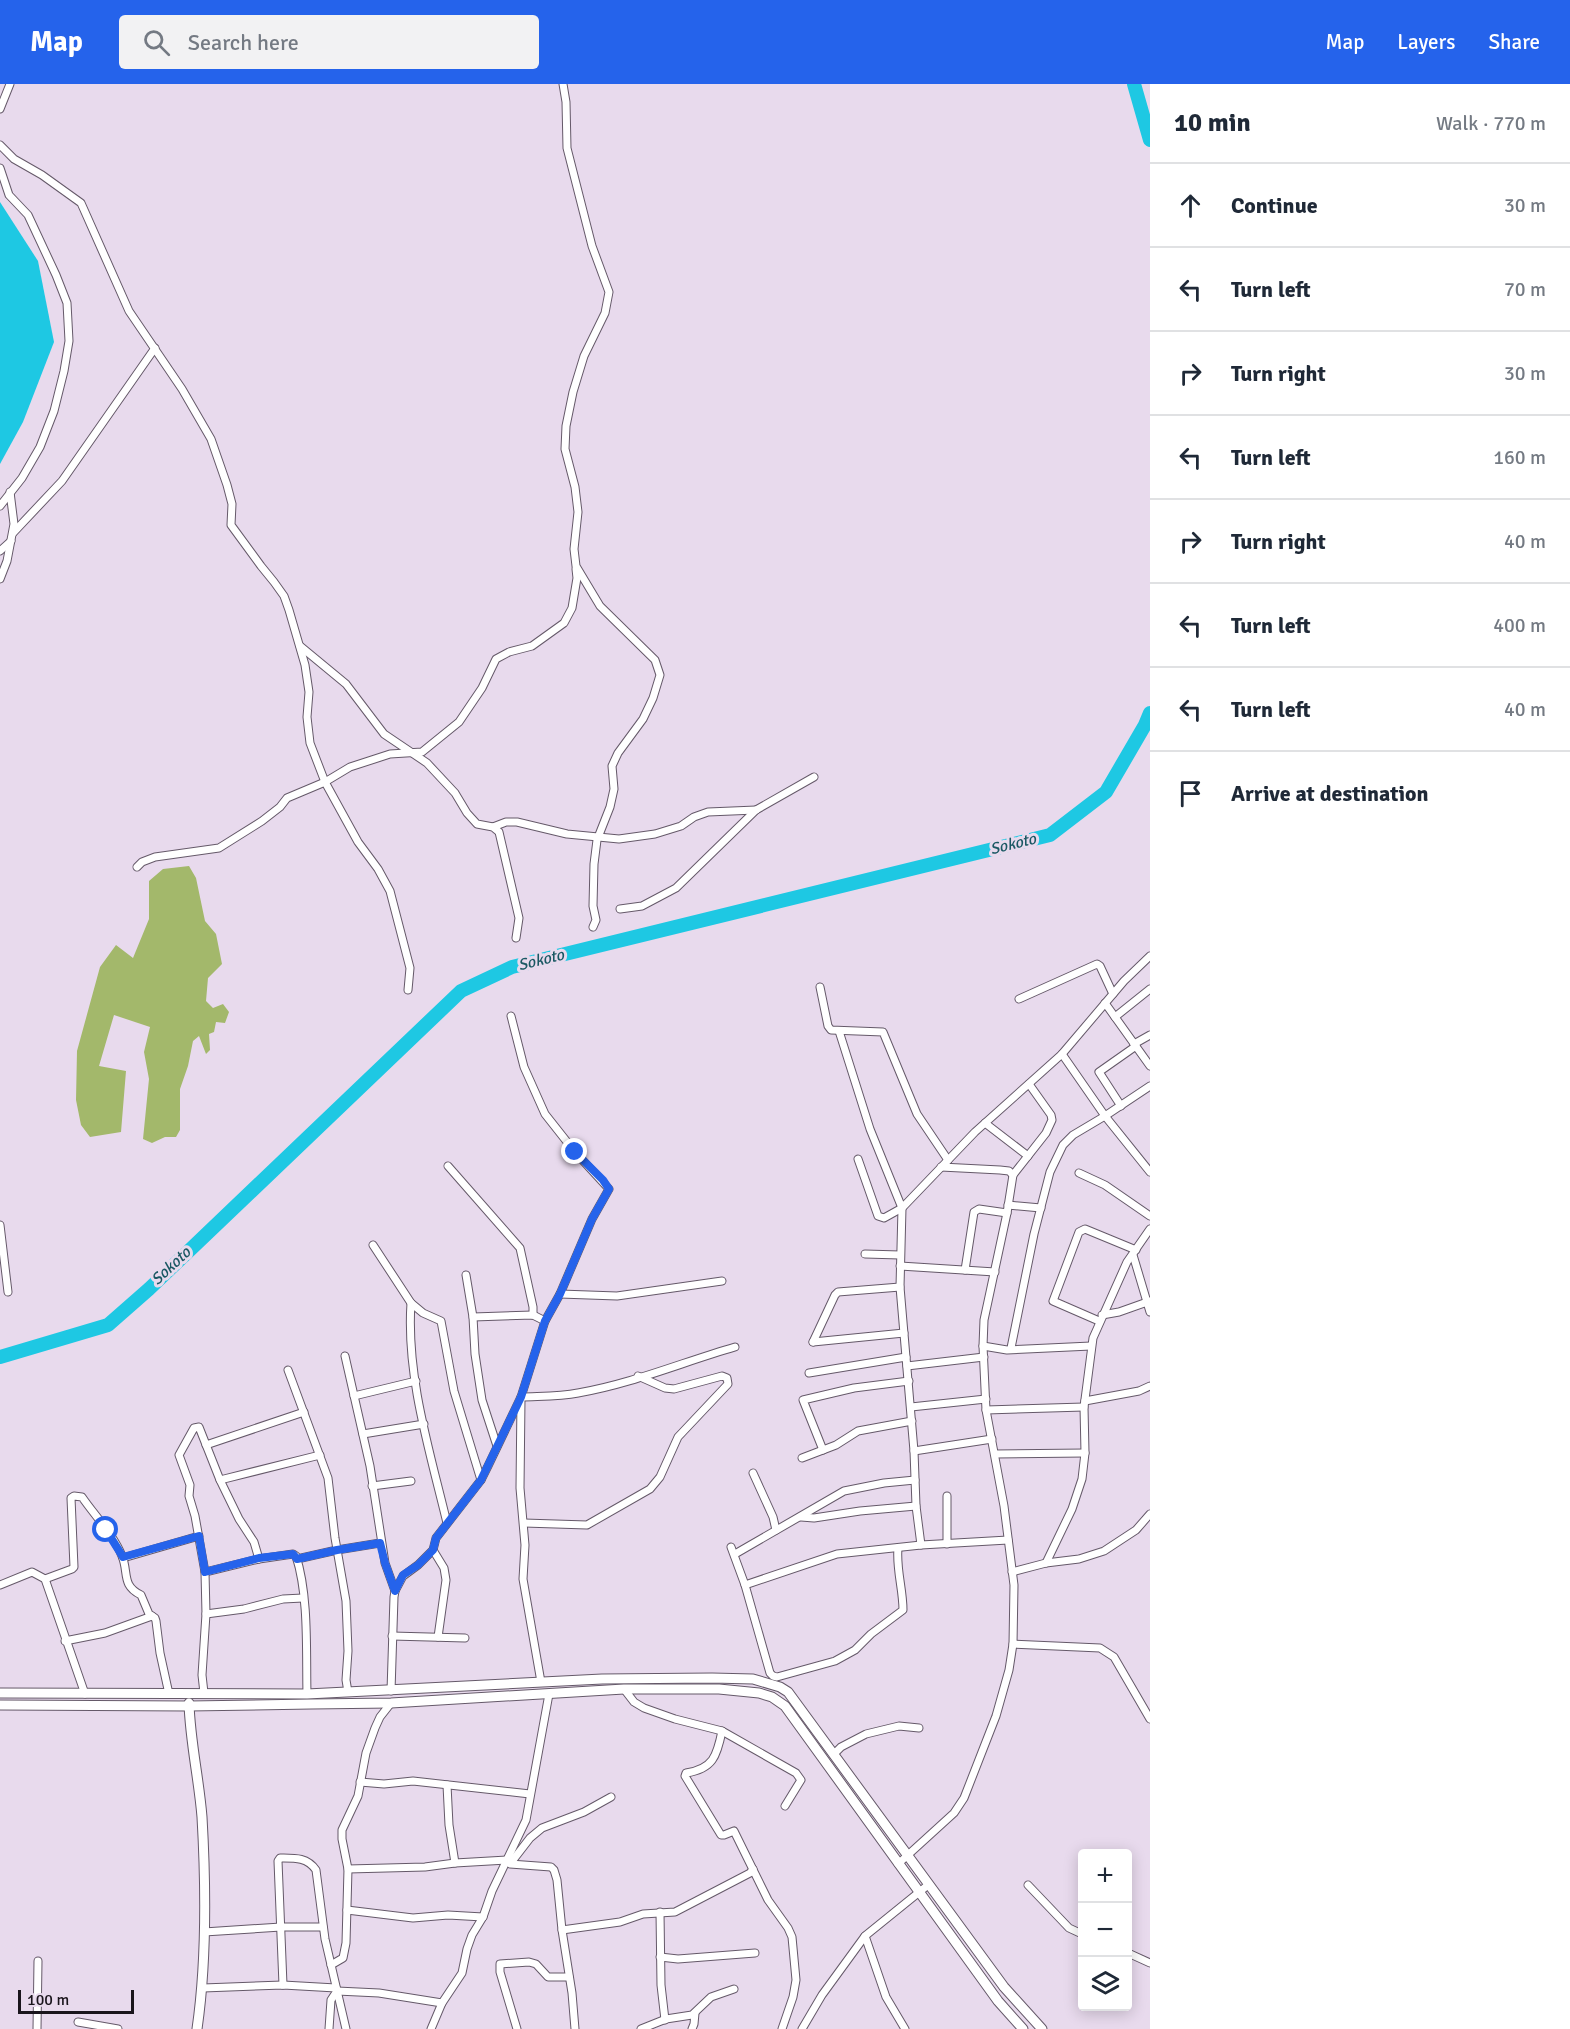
<!DOCTYPE html>
<meta charset="utf-8">
<style>
:root{--surface:#fff;--page:#f2f2f3;--text:#1f2937;--muted:#747a83;--line:#e0e1e3;--accent:#2563eb}
body{margin:0;font-family:Signika,sans-serif;background:var(--page);color:var(--text)}
.controls{position:absolute;right:18px;bottom:18px;display:grid;overflow:hidden;border-radius:6px;box-shadow:0 3px 15px #0003}
.controls button{width:54px;height:54px;display:grid;place-items:center;padding:0;border:0;border-bottom:2px solid var(--line);background:var(--surface);color:var(--text);font:30px sans-serif}
.scale{position:absolute;left:18px;bottom:15px;width:116px;box-sizing:border-box;padding-left:6px;border:3px solid #1a151c;border-top:0;font-size:16px;line-height:21px;white-space:nowrap;color:#1a151c;-webkit-text-stroke:4px #e8daed;paint-order:stroke}
.stop{position:absolute;width:18px;height:18px;margin:-14px;border:4px solid #2563eb;border-radius:50%;background:#fff}
.stop.end{background:#2563eb;border-color:#fff;box-shadow:0 2px 6px #0008}
.list{margin:0;padding:0;list-style:none}
h2{display:flex;justify-content:space-between;align-items:center;height:78px;margin:0;padding:0 24px;font-size:26px}
h2 small{font-size:20px;font-weight:400;color:var(--muted)}
.list li{display:grid;grid-template-columns:39px 1fr auto;gap:18px;align-items:center;box-sizing:border-box;height:84px;padding:0 24px;border-top:2px solid var(--line)}
.list b{display:block;font-size:22px;white-space:nowrap}
.list em{font-size:20px;font-style:normal;color:var(--muted)}
.icon{flex:none;width:33px;height:33px;fill:none;stroke:currentColor;stroke-width:2;stroke-linecap:round;stroke-linejoin:round}
.map{position:relative;flex:none;width:1150px;height:1945px;overflow:hidden}
header{display:flex;align-items:center;gap:36px;box-sizing:border-box;height:84px;padding:0 30px;background:var(--accent);color:#fff}
header strong{font-size:28px}
nav{display:flex;gap:33px;margin-inline-start:auto;font-size:21px}
.search{width:420px;height:54px;background:var(--page);display:flex;align-items:center;gap:15px;box-sizing:border-box;padding:0 21px;border-radius:6px;color:var(--muted);font-size:22px}
main{display:flex}
aside{flex:1;background:var(--surface)}
.map>svg:first-child{display:block}
.green{fill:#a3b86b}
.water{fill:#1ec8e3}
.lines{fill:none;stroke-linecap:round;stroke-linejoin:round}
.river{stroke:#1ec8e3;stroke-width:14}
.street-casing{stroke:#655969;stroke-width:9}
.secondary-casing{stroke:#655969;stroke-width:11}
.street{stroke:#fff;stroke-width:7}
.secondary{stroke:#fff;stroke-width:9}
.route{stroke:#2563eb;stroke-width:8}
.labels{text-anchor:middle;dominant-baseline:central;stroke-width:6;stroke-linejoin:round;paint-order:stroke}
.water-label{font-size:16px;font-style:italic;fill:#1a5863;stroke:#e8daed}
</style>
<header>
<strong>Map</strong>
<div class="search"><svg class="icon" aria-label="search" viewBox="0 0 24 24"><circle cx="10" cy="10" r="6"/><path d="M15 15l6 6"/></svg>Search here</div>
<nav><a>Map</a><a>Layers</a><a>Share</a></nav>
</header>
<main>
<div class="map">
<svg width="1150" height="1945" viewBox="0 0 1150 1945">
<rect width="100%" height="100%" fill="#e8daed"/>
<path class="green" d="M189,782L196,794L205,837L216,850L222,880L208,894L206,917L213,924L223,920L229,928L225,939L216,938L214,948L209,950L210,966L206,970L199,952L193,957L188,982L180,1005V1046L176,1053H165L152,1059L143,1055L149,995L144,968L150,943L114,931L99,982L126,987L121,1048L90,1053L81,1041L76,1016L77,967L100,883L116,861L133,874L149,835V797L163,785Z"/>
<path class="water" d="M0,118L38,177L54,258L23,338L0,380Z"/>
<g class="lines">
<g class="river">
<path d="M1134,0L1150,56"/>
<path d="M0,1273L108,1241L149,1205L461,907L512,883L1050,751L1106,708L1145,641L1150,629"/>
</g>
<g class="street-casing">
<g id="street">
<path d="M563,0L566,18L567,64L592,162L609,208L605,229L584,272L573,308L566,342L565,365L575,403L578,428L574,465L576,482L600,522L655,576L660,591L653,614L643,635L618,669L612,682L614,705L610,723L597,756L594,780L593,822L596,836L593,843"/>
<path d="M0,25L10,0"/>
<path d="M0,61L14,75L42,91L81,119L129,227L182,305L211,355L227,401L232,420L231,441L261,482L274,498L284,512L289,526L305,581L309,608L307,633L310,659L325,698L358,758L378,785L390,807L410,884L408,906"/>
<path d="M0,84L9,111L28,131L56,191L67,219L69,257L64,287L54,327L40,363L22,394L0,422"/>
<path d="M13,449L62,397L155,264"/>
<path d="M0,467L11,457"/>
<path d="M0,495L7,477L14,440L10,408"/>
<path d="M300,562L346,600L384,650L427,679L455,709L467,729L477,740L493,743L499,748L519,834L516,854"/>
<path d="M493,743L506,738H517L567,750L619,755L655,750L681,742L694,733L708,728L756,726"/>
<path d="M137,783L142,778L155,773L219,764L262,737L280,723L287,714L325,698L350,683L390,670L422,668L459,638L482,604L496,575L509,568L532,562L564,539L572,524L577,494L576,485"/>
<path d="M620,825L642,822L676,804L756,726L814,693"/>
<path d="M820,903L828,942L831,946L883,948L917,1030L948,1076"/>
<path d="M1019,915L1097,880L1100,882L1113,910"/>
<path d="M1105,919L1150,982"/>
<path d="M1115,933L1150,905"/>
<path d="M839,947L870,1045L902,1124L900,1203L914,1367L916,1422L921,1461"/>
<path d="M1134,960L1150,951"/>
<path d="M1062,970L1105,1032L1150,1088"/>
<path d="M1121,1022L1099,988L1136,962"/>
<path d="M985,1039L1028,1072"/>
<path d="M858,1075L878,1132L884,1134L902,1124L975,1048L1062,970L1124,897L1150,872"/>
<path d="M448,1082L520,1164L533,1223V1231"/>
<path d="M941,1083L1000,1086L1009,1087L1013,1091"/>
<path d="M1079,1089L1105,1101L1150,1132"/>
<path d="M1008,1121L1041,1124"/>
<path d="M0,1141L8,1208"/>
<path d="M373,1161L411,1219L423,1229L441,1237L454,1307L481,1396"/>
<path d="M865,1170L900,1171"/>
<path d="M1133,1171L1150,1228"/>
<path d="M900,1182L995,1188"/>
<path d="M965,1186L974,1128L979,1125L1007,1129"/>
<path d="M466,1191L473,1233L475,1270L482,1316L497,1362"/>
<path d="M560,1210L617,1212L722,1197"/>
<path d="M411,1219C406,1292 430,1368 447,1439"/>
<path d="M1102,1231L1119,1228L1150,1217"/>
<path d="M473,1233L533,1231L545,1237"/>
<path d="M1099,1237L1053,1217L1079,1148L1085,1145L1136,1166"/>
<path d="M813,1258L835,1211L838,1208L900,1203"/>
<path d="M813,1258L904,1249"/>
<path d="M983,1262L1007,1266L1091,1262"/>
<path d="M1011,1264L1034,1150L1050,1088L1063,1061L1073,1051L1105,1032L1150,1002"/>
<path d="M345,1272L370,1382L385,1479L395,1507"/>
<path d="M907,1282L984,1273"/>
<path d="M288,1286L328,1394L335,1454L346,1517L348,1567L346,1596L348,1608"/>
<path d="M809,1289L906,1273"/>
<path d="M354,1312L416,1297"/>
<path d="M521,1313C540,1312 559,1313 578,1309C631,1300 683,1278 735,1263"/>
<path d="M521,1315L520,1404L525,1461L523,1495L541,1598"/>
<path d="M1085,1317L1139,1307L1150,1302"/>
<path d="M911,1323L986,1315"/>
<path d="M986,1326L1084,1323"/>
<path d="M363,1350L424,1340"/>
<path d="M206,1361L304,1328"/>
<path d="M823,1366L803,1316L854,1304L909,1297"/>
<path d="M914,1367L992,1355"/>
<path d="M995,1370L1085,1369"/>
<path d="M802,1374L836,1361L858,1347L912,1337"/>
<path d="M753,1389L773,1433L776,1446"/>
<path d="M220,1396L320,1371"/>
<path d="M372,1402L411,1397"/>
<path d="M947,1412V1460"/>
<path d="M801,1433L814,1434L860,1427L916,1422"/>
<path d="M524,1439L587,1441L650,1405L660,1393L678,1353L728,1300L727,1294L722,1292L674,1305L665,1304L638,1292"/>
<path d="M731,1463L745,1501L770,1589L773,1592L777,1593L835,1577L855,1566L871,1550L903,1526C903,1505 896,1485 898,1464"/>
<path d="M433,1466L444,1484L446,1496L438,1553"/>
<path d="M735,1470L844,1407L884,1399L915,1396"/>
<path d="M123,1474L199,1452"/>
<path d="M297,1475L337,1466L380,1459"/>
<path d="M1046,1479L1072,1425L1082,1395L1085,1369L1084,1323L1093,1254L1127,1178L1150,1145"/>
<path d="M205,1488L259,1475L293,1470L296,1472C309,1512 306,1568 307,1610"/>
<path d="M1012,1488L1046,1479L1079,1475L1104,1467L1136,1446L1150,1430"/>
<path d="M45,1495L72,1485L74,1483L71,1414L74,1412L82,1413C95,1432 113,1450 122,1472C129,1489 121,1501 141,1511L149,1530L155,1534L156,1537L160,1569L169,1610"/>
<path d="M0,1501L32,1488L45,1495L85,1610"/>
<path d="M745,1501L837,1470L921,1461L1008,1456"/>
<path d="M206,1530L244,1525L283,1515L303,1514"/>
<path d="M392,1552L465,1554"/>
<path d="M65,1557L105,1549L152,1532"/>
<path d="M1013,1560L1100,1564L1114,1573L1150,1635"/>
<path d="M624,1605L634,1618L644,1624L675,1635L722,1647L796,1689L801,1696L785,1722"/>
<path d="M391,1607L394,1513L395,1507L403,1492L418,1481L433,1466L436,1454L481,1396L488,1382L521,1313L545,1237L560,1210L592,1135L609,1105L575,1068L545,1030L524,983L511,932"/>
<path d="M204,1609L202,1591L206,1530L205,1488L195,1432L189,1412L190,1401L179,1371L194,1344L199,1343L220,1396L239,1435L254,1458L259,1475"/>
<path d="M722,1647C717,1672 713,1685 686,1689L685,1692L721,1751H724L734,1747L768,1816L788,1844L792,1853L796,1896L793,1913L782,1945"/>
<path d="M834,1670L841,1663L866,1650L899,1642L919,1644"/>
<path d="M360,1698L384,1700L413,1697L530,1710"/>
<path d="M447,1701L449,1741L455,1779"/>
<path d="M513,1776L530,1754L542,1744L584,1728L611,1713"/>
<path d="M898,1780L954,1729L964,1714L996,1632L1009,1586L1013,1560L1014,1501L1004,1422L986,1326L983,1262L984,1236L1007,1129L1013,1091L1046,1049L1052,1036L1051,1031L1029,1000"/>
<path d="M348,1785L425,1783L455,1779L507,1776L510,1780L551,1783L554,1786L557,1796L562,1846L572,1909L575,1945"/>
<path d="M1028,1801L1069,1844L1082,1850"/>
<path d="M347,1826L413,1834L448,1831L483,1833"/>
<path d="M660,1828L661,1901L665,1936"/>
<path d="M562,1846L620,1838L643,1830L675,1828L750,1789L753,1785"/>
<path d="M204,1848L281,1843H323"/>
<path d="M865,1852L886,1913L905,1945"/>
<path d="M1128,1869L1150,1879"/>
<path d="M660,1873L678,1875L755,1869"/>
<path d="M331,1881L343,1874L346,1859L348,1785L342,1755V1746L358,1712L366,1669L375,1644L380,1633L391,1619"/>
<path d="M283,1901L278,1777L280,1774C294,1774 307,1773 316,1786L325,1855L346,1945"/>
<path d="M203,1904L283,1901L336,1904"/>
<path d="M337,1907L379,1909L442,1919"/>
<path d="M78,1938L118,1945"/>
<path d="M37,1945L38,1877"/>
<path d="M329,1945L331,1916L337,1907"/>
<path d="M431,1945L442,1919L462,1889L467,1865L472,1851L483,1833L492,1807L526,1736L549,1610"/>
<path d="M517,1945L500,1888V1880L529,1878L536,1880L548,1893H569"/>
<path d="M641,1945L666,1935L692,1931L711,1913L734,1905"/>
<path d="M692,1945L694,1940L695,1929"/>
<path d="M802,1945L822,1911L865,1852L928,1801"/>
</g>
</g>
<g class="secondary-casing">
<g id="secondary">
<path d="M0,1609L307,1610L602,1595L712,1594L753,1595L780,1603L788,1608L1004,1903L1042,1945"/>
<path d="M189,1619C190,1657 199,1695 202,1733C206,1803 207,1876 197,1945"/>
<path d="M0,1621L189,1622L311,1620L391,1619L624,1605H719L759,1609L772,1613L785,1622L998,1917L1023,1945"/>
</g>
</g>
<use href="#street" class="street"/>
<use href="#secondary" class="secondary"/>
</g>
<g class="lines">
<path class="route" d="M106,1446L123,1473L199,1452L205,1488L259,1474L293,1470L297,1475L337,1466L380,1459L385,1479L395,1507L403,1491L418,1481L433,1466L436,1454L481,1396L521,1313L545,1237L560,1210L592,1135L609,1105L603,1096L575,1068"/>
</g>
<g class="labels">
<g class="water-label">
<text transform="translate(1013 760) rotate(-14)">Sokoto</text>
<text transform="translate(541 876) rotate(-14)">Sokoto</text>
<text transform="translate(171 1182) rotate(-43)">Sokoto</text>
</g>
</g>
</svg>
<div class="controls">
<button>+</button>
<button>−</button>
<button><svg class="icon" aria-label="layers" viewBox="0 0 24 24"><path d="M12 4l9 5-9 5-9-5zM3 14l9 5 9-5"/></svg></button>
</div>
<div class="scale">100 m</div>
<div class="stop" style="left:106px;top:1446px"></div>
<div class="stop end" style="left:575px;top:1068px"></div>
</div>
<aside>
<h2>10 min<small>Walk · 770 m</small></h2>
<ul class="list">
<li><svg class="icon" aria-label="ahead" viewBox="0 0 24 24"><path d="M12 20V5M6 11l6-6 6 6"/></svg><div><b>Continue</b></div><em>30 m</em></li>
<li><svg class="icon" aria-label="left" viewBox="0 0 24 24"><path d="M17 20v-9H6M10 6l-5 5 5 5"/></svg><div><b>Turn left</b></div><em>70 m</em></li>
<li><svg class="icon" aria-label="right" viewBox="0 0 24 24"><path d="M7 20v-9h11M14 6l5 5-5 5"/></svg><div><b>Turn right</b></div><em>30 m</em></li>
<li><svg class="icon" aria-label="left" viewBox="0 0 24 24"><path d="M17 20v-9H6M10 6l-5 5 5 5"/></svg><div><b>Turn left</b></div><em>160 m</em></li>
<li><svg class="icon" aria-label="right" viewBox="0 0 24 24"><path d="M7 20v-9h11M14 6l5 5-5 5"/></svg><div><b>Turn right</b></div><em>40 m</em></li>
<li><svg class="icon" aria-label="left" viewBox="0 0 24 24"><path d="M17 20v-9H6M10 6l-5 5 5 5"/></svg><div><b>Turn left</b></div><em>400 m</em></li>
<li><svg class="icon" aria-label="left" viewBox="0 0 24 24"><path d="M17 20v-9H6M10 6l-5 5 5 5"/></svg><div><b>Turn left</b></div><em>40 m</em></li>
<li><svg class="icon" aria-label="arrive" viewBox="0 0 24 24"><path d="M6 21V4h12l-3 4 3 4H6"/></svg><div><b>Arrive at destination</b></div></li>
</ul>
</aside>
</main>
